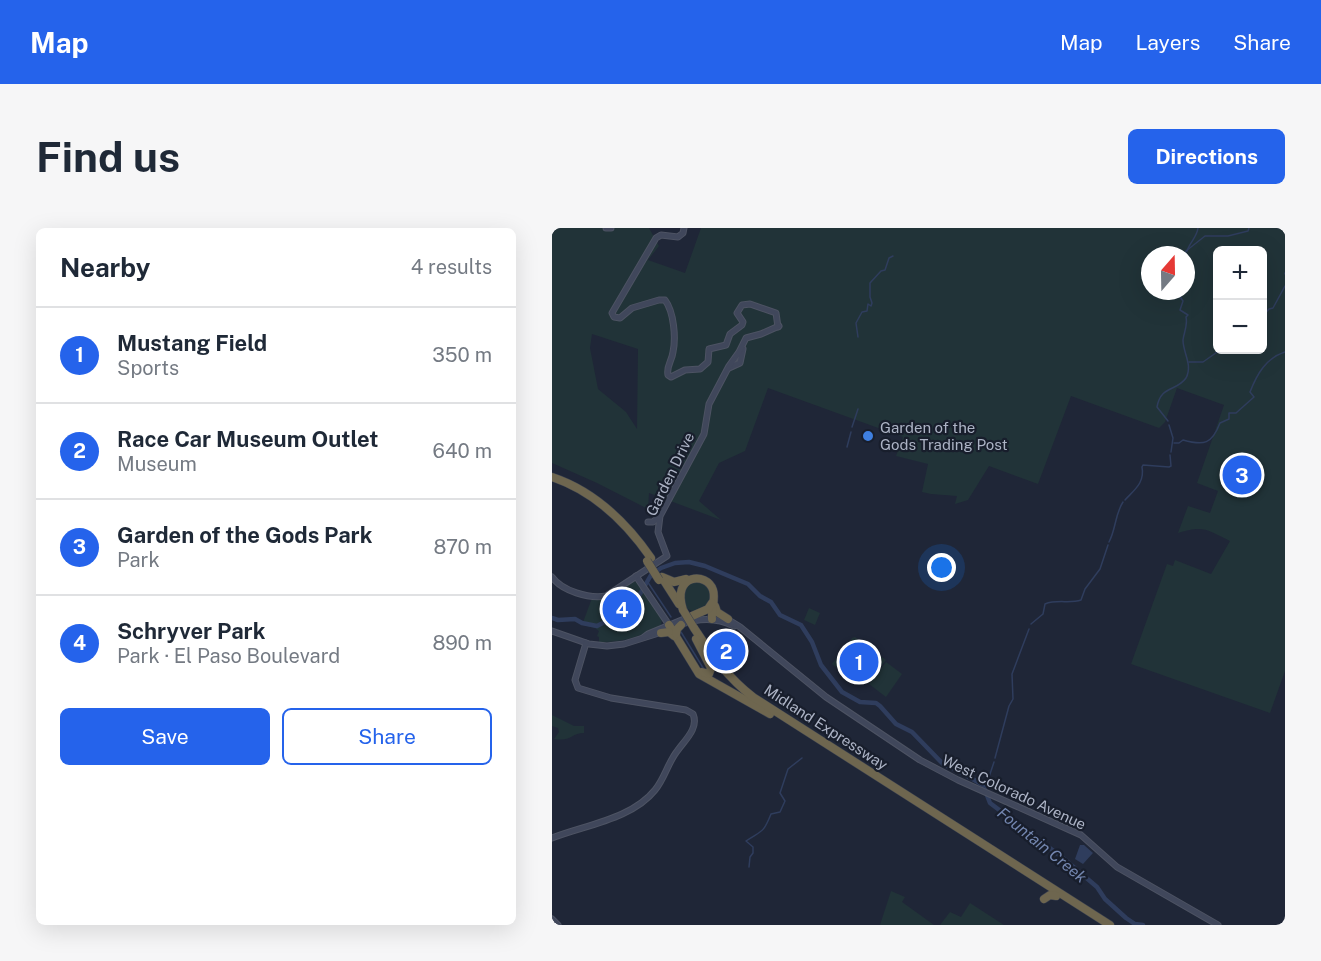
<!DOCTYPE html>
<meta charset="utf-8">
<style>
:root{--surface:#fff;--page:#f6f6f7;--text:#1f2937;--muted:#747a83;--line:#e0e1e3;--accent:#2563eb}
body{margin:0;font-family:"Public Sans",sans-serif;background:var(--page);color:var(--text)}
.controls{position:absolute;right:18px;top:18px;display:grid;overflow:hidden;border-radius:9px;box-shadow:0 6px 24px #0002}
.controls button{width:54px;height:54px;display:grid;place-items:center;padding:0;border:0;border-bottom:2px solid var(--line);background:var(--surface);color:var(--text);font:30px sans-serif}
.compass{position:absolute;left:589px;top:18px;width:54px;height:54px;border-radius:50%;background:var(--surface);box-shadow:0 6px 24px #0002;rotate:20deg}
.you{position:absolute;left:390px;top:340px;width:21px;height:21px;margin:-15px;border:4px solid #fff;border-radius:50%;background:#1a73e8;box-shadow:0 0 0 9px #1a73e833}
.badge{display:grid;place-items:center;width:39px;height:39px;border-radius:50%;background:var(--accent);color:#fff;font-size:20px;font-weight:700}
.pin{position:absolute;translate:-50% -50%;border:3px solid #fff;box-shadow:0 2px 6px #0006}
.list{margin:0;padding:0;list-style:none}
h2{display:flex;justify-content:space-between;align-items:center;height:78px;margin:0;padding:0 24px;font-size:26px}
h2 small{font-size:20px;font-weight:400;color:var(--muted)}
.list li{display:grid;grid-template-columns:39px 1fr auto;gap:18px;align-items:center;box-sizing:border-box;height:96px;padding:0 24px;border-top:2px solid var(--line)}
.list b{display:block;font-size:22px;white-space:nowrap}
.list p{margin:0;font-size:20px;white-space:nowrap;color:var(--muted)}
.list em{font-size:20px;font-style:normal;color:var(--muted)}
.actions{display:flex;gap:12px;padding:18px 24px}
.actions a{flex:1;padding:14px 0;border:2px solid var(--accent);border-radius:9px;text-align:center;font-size:21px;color:var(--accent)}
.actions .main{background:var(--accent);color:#fff}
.map{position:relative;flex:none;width:733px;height:697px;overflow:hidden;border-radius:9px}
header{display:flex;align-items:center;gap:36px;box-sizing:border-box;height:84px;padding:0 30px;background:var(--accent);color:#fff}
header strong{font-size:28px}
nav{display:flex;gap:33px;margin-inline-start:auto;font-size:21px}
.intro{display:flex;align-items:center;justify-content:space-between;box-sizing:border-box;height:144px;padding:0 36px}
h1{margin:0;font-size:42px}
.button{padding:15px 27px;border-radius:9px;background:var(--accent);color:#fff;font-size:21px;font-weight:700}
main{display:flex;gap:36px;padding:0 36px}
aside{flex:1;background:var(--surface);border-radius:9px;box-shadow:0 6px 24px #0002}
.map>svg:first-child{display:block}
.green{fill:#213338;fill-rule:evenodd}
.water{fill:#2f3d5d}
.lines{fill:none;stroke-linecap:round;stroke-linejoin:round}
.stream{stroke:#2f3d5d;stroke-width:1.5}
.river{stroke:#2f3d5d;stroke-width:4.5}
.secondary-casing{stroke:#4d5363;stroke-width:7}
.highway-casing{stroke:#3a404f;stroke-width:9}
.secondary{stroke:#40475b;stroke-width:5}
.highway{stroke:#6e664f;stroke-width:8}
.highway-bridge-casing{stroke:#3a404f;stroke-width:9;stroke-linecap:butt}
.highway-bridge{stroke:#6e664f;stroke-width:8}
.shop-dot{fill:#3f7fe0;stroke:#181e2c;stroke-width:2}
.labels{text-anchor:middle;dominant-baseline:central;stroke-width:4.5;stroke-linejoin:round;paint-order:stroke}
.poi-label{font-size:15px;fill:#acb3c5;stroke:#181e2c;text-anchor:start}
.street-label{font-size:15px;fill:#acb3c5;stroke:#181e2c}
.water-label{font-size:16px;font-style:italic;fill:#7386af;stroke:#181e2c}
</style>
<header>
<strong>Map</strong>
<nav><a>Map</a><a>Layers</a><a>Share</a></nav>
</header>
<div class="intro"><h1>Find us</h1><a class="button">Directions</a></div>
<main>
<aside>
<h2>Nearby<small>4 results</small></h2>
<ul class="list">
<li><span class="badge">1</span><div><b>Mustang Field</b><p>Sports</p></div><em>350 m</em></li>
<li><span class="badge">2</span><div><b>Race Car Museum Outlet</b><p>Museum</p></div><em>640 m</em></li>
<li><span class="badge">3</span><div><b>Garden of the Gods Park</b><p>Park</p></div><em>870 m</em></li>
<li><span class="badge">4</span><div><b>Schryver Park</b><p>Park · El Paso Boulevard</p></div><em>890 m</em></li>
</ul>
<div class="actions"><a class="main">Save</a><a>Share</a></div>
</aside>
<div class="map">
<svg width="733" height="697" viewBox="0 0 733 697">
<rect width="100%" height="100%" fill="#1f2637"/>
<g class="green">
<path d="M0,0H97L107,18L96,32L133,45L149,0H733V443L718,485L579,436L615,336L621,338L623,332L659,346L678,313C655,302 652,297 626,305L636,278L658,285L666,263L645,255L672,177L625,160L613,194L607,200L519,168L486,256L437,238L416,272L403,276L405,268L379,266L370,264L376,236L344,228L351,209L216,160L193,223L167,235L147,273L169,292L97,265L96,281L45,255L0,235ZM666,22H710V122H666ZM598,27H634V63H598ZM40,106L86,121L85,201L74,184L46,161L38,120Z"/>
<path d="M146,352L159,360V375L142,384L132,379L131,358Z"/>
<path d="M81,353L86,355L110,391L109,397C90,408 70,415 47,414V409L45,408L47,403L43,400L30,397L40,370C57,375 68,361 81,353Z"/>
<path d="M257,380L268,385L263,397L252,392Z"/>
<path d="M303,409L334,432L319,452L303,455L280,436L300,410Z"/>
<path d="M334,434L350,446L334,469L317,456Z"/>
<path d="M0,487L22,498H32V505C19,505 20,514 2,511L7,504L6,500L0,498Z"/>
<path d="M339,663L353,669L350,674L382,697H328Z"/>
<path d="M418,675L452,697H453H388L398,684L409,689Z"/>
</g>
<path class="water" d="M528,617H532L541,625L531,636L523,631Z"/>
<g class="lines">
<g class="stream">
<path d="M635,23C638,14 645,9 646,0"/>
<path d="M633,27L634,23L653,8H676L696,3L697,0"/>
<path d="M733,45V46"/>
<path d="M626,63V64"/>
<path d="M710,89L717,81L721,80L733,58"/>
<path d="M306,109L304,95L310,84L315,83L316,76L319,78L320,75L318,69V55L329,43L333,42L337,30L341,28"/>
<path d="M637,134H651L668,122"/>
<path d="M616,193L605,179C609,157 624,164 634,150C641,137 631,125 631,112C632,104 636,97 634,89L636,87L628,82L631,73L626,66"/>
<path d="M617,197L621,210L619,224"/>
<path d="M300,199L306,181"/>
<path d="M622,215H627L631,212C652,218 660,216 668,195L677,191V185H684L702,169L698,164C705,146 714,130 733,124"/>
<path d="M295,219L299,204"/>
<path d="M573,272C582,262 593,255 590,239L591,237L617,239L619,238L618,227"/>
<path d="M557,314C564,301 563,286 571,274"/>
<path d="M95,353L119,389"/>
<path d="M67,393L68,386"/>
<path d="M479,396L491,386L493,376C505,371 518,376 529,372L533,361L548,341L556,317"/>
<path d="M129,404L153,443"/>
<path d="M443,530L457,478L461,471L460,446L477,401"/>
<path d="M432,558L435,555L442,534"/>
<path d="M197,639L198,629L201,625V619L194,613C210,602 211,606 219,586L228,584L233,573L228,565L236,541L250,530"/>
</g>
<path class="river" d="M0,390L6,392L23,391L30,395L45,398L80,380L99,347L109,340L123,335L137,334L153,338L196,356L208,368L219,374L228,387L249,397L260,414L269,437L290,464L308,474L324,475L328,478L344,496L360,504L392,537L403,541L431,557L438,575L511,630L545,659L553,671L574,690L583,696L591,697"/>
<g class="secondary-casing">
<g id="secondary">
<path d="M54,0H59"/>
<path d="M132,0L131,5L126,9L109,7L104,10L60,85L62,89L68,90L80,80L107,72H113C122,84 124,110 121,124C120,133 114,138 116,147L119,149L133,142L148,141L156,134L157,121L174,117L178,106L190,97L191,94L185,85L190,77L198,76L224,85L226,99"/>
<path d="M177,140L188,135L191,121"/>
<path d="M96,294H101L107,289"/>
<path d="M84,348L117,397"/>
<path d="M0,349C10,363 37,371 54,368L115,328L106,304L108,288L152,206L157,176L177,138L187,124L194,110L209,106L227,98"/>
<path d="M175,391L188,399L274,469L368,532L406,552L529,607L565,639L666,697"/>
<path d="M127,397C147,390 163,389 182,398"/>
<path d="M0,403L37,416L55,418L72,416L110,404"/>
<path d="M92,409L96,406L137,389"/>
<path d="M0,610C33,597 80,591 103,562C113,550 116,534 126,522C133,512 147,500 141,486L134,482L59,470L26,460L23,452L34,415"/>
<path d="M0,691L6,697"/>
</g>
</g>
<g class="highway-casing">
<g id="highway">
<path d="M0,249C42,263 74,294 99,330"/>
<path d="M110,349L122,354L134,351"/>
<path d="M111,351L127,376"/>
<path d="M163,378L165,384L176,391"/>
<path d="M131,382C119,346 155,343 161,362C164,371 159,382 160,391"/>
<path d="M140,388L156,381L160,375"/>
<path d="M117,397L147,446L218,486"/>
<path d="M142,400C159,426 176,450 201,469L558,697"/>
<path d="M109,405L117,404L122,408"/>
<path d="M124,406L125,401L129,397"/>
<path d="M144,411L159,440L157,446L150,444"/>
<path d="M492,671L498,667L504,668"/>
</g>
</g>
<use href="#secondary" class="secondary"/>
<use href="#highway" class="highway"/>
<g class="highway-bridge-casing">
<g id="highway-bridge">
<path d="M95,333L107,352"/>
<path d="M131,382L142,400"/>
</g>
</g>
<use href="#highway-bridge" class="highway-bridge"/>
</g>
<circle class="shop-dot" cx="316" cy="208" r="6"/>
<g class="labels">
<g class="poi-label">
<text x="328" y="199">Garden of the<tspan x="328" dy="17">Gods Trading Post</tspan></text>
</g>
<g class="street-label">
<text transform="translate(118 246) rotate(-64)">Garden Drive</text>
<text transform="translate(274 499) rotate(33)">Midland Expressway</text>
<text transform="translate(462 564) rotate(25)">West Colorado Avenue</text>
</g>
<g class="water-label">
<text transform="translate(490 617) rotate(39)">Fountain Creek</text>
</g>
</g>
</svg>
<div class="controls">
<button>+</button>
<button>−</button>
</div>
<svg class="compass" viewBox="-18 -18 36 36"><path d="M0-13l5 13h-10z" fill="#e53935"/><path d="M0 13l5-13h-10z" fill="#747a83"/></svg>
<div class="you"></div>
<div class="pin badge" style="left:307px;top:434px">1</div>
<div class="pin badge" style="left:174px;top:423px">2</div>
<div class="pin badge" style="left:690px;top:247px">3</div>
<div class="pin badge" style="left:70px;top:381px">4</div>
</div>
</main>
